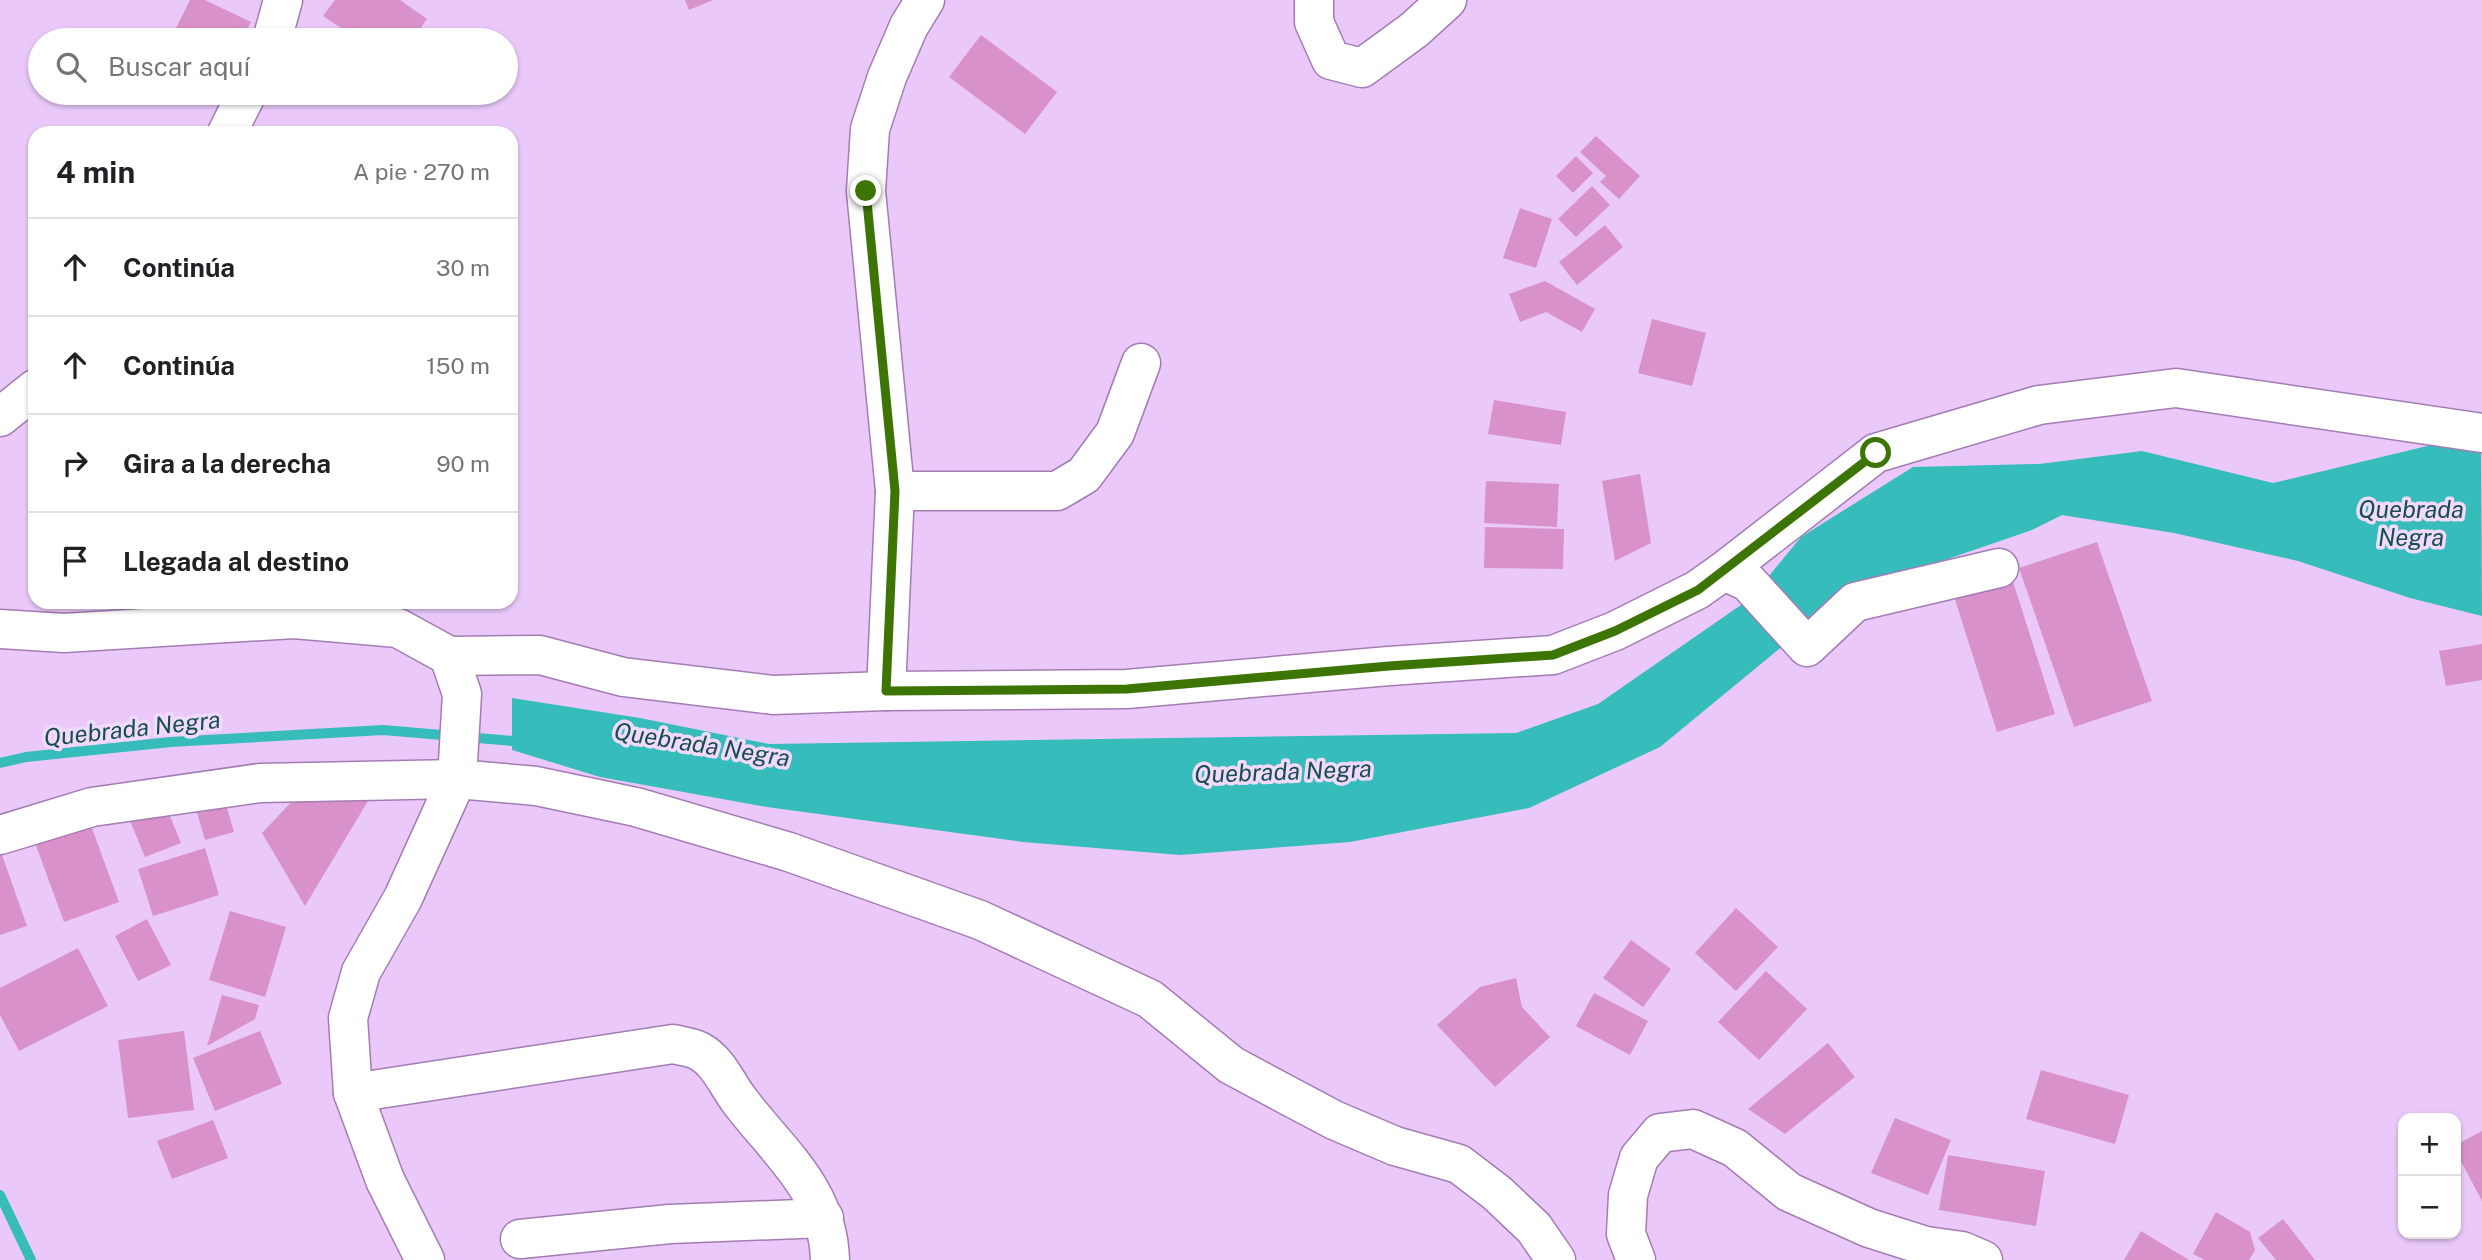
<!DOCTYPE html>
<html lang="es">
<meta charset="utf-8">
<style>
:root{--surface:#fff;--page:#f6f6f6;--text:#202124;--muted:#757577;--line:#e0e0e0}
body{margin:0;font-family:"Public Sans",sans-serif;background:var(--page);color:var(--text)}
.controls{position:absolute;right:21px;bottom:21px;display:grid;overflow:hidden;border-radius:14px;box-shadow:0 2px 5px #0004}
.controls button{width:63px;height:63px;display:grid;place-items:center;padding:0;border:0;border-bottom:2px solid var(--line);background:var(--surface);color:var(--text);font:35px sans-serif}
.stop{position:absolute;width:21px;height:21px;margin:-16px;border:5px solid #3d7505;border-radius:50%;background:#fff}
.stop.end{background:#3d7505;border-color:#fff;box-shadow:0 2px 7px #0008}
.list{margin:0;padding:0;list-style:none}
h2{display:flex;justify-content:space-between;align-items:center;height:91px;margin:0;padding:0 28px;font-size:30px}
h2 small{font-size:23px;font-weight:400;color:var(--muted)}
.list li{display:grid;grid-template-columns:46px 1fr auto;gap:21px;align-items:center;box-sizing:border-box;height:98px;padding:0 28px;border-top:2px solid var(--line)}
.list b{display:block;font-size:26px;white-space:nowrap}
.list em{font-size:23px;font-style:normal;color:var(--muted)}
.icon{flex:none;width:38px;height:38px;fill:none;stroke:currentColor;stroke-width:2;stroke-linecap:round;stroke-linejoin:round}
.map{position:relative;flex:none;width:2482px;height:1260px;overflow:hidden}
.search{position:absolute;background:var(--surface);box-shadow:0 2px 5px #0004;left:28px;top:28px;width:490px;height:77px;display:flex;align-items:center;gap:18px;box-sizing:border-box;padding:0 24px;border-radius:38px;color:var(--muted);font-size:26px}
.panel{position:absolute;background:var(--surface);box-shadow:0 2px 5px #0004;left:28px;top:126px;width:490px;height:483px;border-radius:21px}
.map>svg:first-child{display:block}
.water{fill:#35bcbb}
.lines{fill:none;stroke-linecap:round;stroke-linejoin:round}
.stream{stroke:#35bcbb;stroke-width:10}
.building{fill:#d992c9}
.minor-casing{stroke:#a37cb5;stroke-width:41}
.secondary-casing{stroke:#a37cb5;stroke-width:41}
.minor{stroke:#fff;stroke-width:38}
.secondary{stroke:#fff;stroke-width:38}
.route{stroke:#3d7505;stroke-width:9}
.labels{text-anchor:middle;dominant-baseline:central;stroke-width:7;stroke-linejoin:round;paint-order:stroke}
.water-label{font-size:24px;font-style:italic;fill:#174f4e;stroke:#f2d9fe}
</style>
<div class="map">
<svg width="2482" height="1260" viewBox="0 0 2482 1260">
<rect width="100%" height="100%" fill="#eac9fa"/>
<path class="water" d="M2481,433L2482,616L2410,598L2298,561L2174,533L2062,515L2032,530L1846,594L1660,747L1529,808L1350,842L1180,855L1023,842L767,807L600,777L512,750V698L640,718L769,744L1516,733L1598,704L1751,598L1801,537L1913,467L2039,464L2142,451L2273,483Z"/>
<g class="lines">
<g class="stream">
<path d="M0,763L26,757L171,742L383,730L524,742"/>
<path d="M0,1195L31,1260"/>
</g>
</g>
<g class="building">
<path d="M190,0H205L251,22L242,40H170Z"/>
<path d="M335,0H400L427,19L412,40H359L323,16Z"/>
<path d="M685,0H713L689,10Z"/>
<path d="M981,35L1057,92L1025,134L949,77Z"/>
<path d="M192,93H215L211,102Z"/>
<path d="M1596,136L1640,176L1619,199L1600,182L1606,176L1580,152Z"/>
<path d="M1576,156L1593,173L1573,193L1556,176Z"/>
<path d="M1592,186L1610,205L1576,237L1558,219Z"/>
<path d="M1520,208L1552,219L1536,268L1503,258Z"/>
<path d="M1605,225L1623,247L1577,285L1559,262Z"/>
<path d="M1545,281L1595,309L1582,332L1546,312L1520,322L1509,294Z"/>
<path d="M1652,319L1706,333L1692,386L1638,373Z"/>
<path d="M1494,400L1566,412L1561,445L1488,434Z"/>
<path d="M1640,474L1651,543L1615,561L1602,481Z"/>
<path d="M1486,481L1559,484L1557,527L1484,523Z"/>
<path d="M1485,527L1564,529L1563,569L1484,568Z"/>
<path d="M2097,542L2152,701L2074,727L2019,568Z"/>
<path d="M2010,572L2055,714L1997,732L1952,590Z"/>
<path d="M2482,644V680L2446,686L2439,651Z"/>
<path d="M374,791L305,906L262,833L299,794Z"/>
<path d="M223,794L234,832L205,840L194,802Z"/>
<path d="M165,804L181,843L145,857L125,809Z"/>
<path d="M89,820L119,902L64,922L34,840Z"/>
<path d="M205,848L219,895L153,916L138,869Z"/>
<path d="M0,849L27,926L0,935Z"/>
<path d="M1736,908L1778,947L1736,991L1695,953Z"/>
<path d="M230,911L286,927L265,997L209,980Z"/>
<path d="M147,919L171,965L138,981L115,936Z"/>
<path d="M1631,940L1671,969L1643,1007L1603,978Z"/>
<path d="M78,948L108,1006L19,1051L0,1015V988Z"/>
<path d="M1766,971L1807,1009L1759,1060L1718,1022Z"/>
<path d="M1516,978L1522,1007L1550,1037L1495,1087L1437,1025L1480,987Z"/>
<path d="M1594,993L1648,1021L1630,1055L1576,1026Z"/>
<path d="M222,995L259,1005L255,1019L207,1046Z"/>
<path d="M184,1031L194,1110L128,1118L118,1040Z"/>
<path d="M260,1031L282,1084L215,1111L193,1058Z"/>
<path d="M1828,1043L1855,1077L1785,1134L1748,1109Z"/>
<path d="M2041,1070L2129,1095L2115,1144L2026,1119Z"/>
<path d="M1895,1118L1951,1140L1928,1195L1871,1173Z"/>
<path d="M213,1120L228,1158L172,1179L157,1141Z"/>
<path d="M2482,1131V1201L2456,1152V1145Z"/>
<path d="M1948,1155L2045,1171L2036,1226L1939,1210Z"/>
<path d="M2216,1212L2250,1232L2255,1250L2249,1260H2205L2193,1254Z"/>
<path d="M2283,1219L2315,1260H2276L2258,1238Z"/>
<path d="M2141,1231L2189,1260H2124Z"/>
</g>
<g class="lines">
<g class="minor-casing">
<g id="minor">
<path d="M1314,0V22L1331,60L1362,68L1414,30L1447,0"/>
<path d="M272,40L283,0"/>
<path d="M227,133L247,93"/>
<path d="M0,417L35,389"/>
<path d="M895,491L866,191L870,129L887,77L909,26L925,0"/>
<path d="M1724,571L1876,453L2039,405L2176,388L2482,433"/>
<path d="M449,656L540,655L623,677L773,695L886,691L1127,689L1389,666L1553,655L1615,631L1697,590L1724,571L1748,582L1807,647L1855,602L1999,568"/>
<path d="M886,691L895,491H1057L1084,475L1115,433L1141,363"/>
<path d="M0,835L92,807L260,783L457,779L536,786L636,807L789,852L980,920L1150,999L1231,1065L1285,1094L1334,1120L1395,1146L1459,1164L1497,1193L1534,1228L1556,1260"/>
<path d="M353,1093L673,1044C681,1046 692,1047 699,1051C718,1061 727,1084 739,1100C778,1152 828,1189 830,1260"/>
<path d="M520,1239L670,1224L824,1218"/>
</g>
</g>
<g class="secondary-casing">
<g id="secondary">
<path d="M0,629L64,633L294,619L398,628L449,656L462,694L457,779L403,898L361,972L348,1018L353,1093L385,1180L425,1260"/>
<path d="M1636,1260L1626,1234L1628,1195L1639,1158L1660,1133L1693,1129L1735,1148L1789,1192L1869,1228L1926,1246L1962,1251L1983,1260"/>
</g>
</g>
<use href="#minor" class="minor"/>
<use href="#secondary" class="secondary"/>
</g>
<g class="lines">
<path class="route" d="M866,191L895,491L886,691L1127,689L1389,666L1553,655L1615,631L1698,590L1876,453"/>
</g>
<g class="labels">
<g class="water-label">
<text x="2411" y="509">Quebrada<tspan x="2411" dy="28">Negra</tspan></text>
<text transform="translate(132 728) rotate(-6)">Quebrada Negra</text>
<text transform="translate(702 744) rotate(9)">Quebrada Negra</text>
<text transform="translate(1283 771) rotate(-2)">Quebrada Negra</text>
</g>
</g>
</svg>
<div class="controls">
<button>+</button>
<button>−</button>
</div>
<div class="stop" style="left:1876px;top:453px"></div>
<div class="stop end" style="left:866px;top:191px"></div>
<div class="search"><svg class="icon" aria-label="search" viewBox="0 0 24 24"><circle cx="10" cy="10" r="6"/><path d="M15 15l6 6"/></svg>Buscar aquí</div>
<section class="panel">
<h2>4 min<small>A pie · 270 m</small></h2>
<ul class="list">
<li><svg class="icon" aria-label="ahead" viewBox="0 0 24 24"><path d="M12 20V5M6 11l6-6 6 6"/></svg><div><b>Continúa</b></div><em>30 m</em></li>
<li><svg class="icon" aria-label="ahead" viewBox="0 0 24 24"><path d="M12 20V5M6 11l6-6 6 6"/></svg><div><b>Continúa</b></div><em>150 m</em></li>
<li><svg class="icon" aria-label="right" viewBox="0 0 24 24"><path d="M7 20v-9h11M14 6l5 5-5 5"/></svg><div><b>Gira a la derecha</b></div><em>90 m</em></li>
<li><svg class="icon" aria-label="arrive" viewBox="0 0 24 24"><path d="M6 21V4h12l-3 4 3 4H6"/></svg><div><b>Llegada al destino</b></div></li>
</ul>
</section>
</div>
